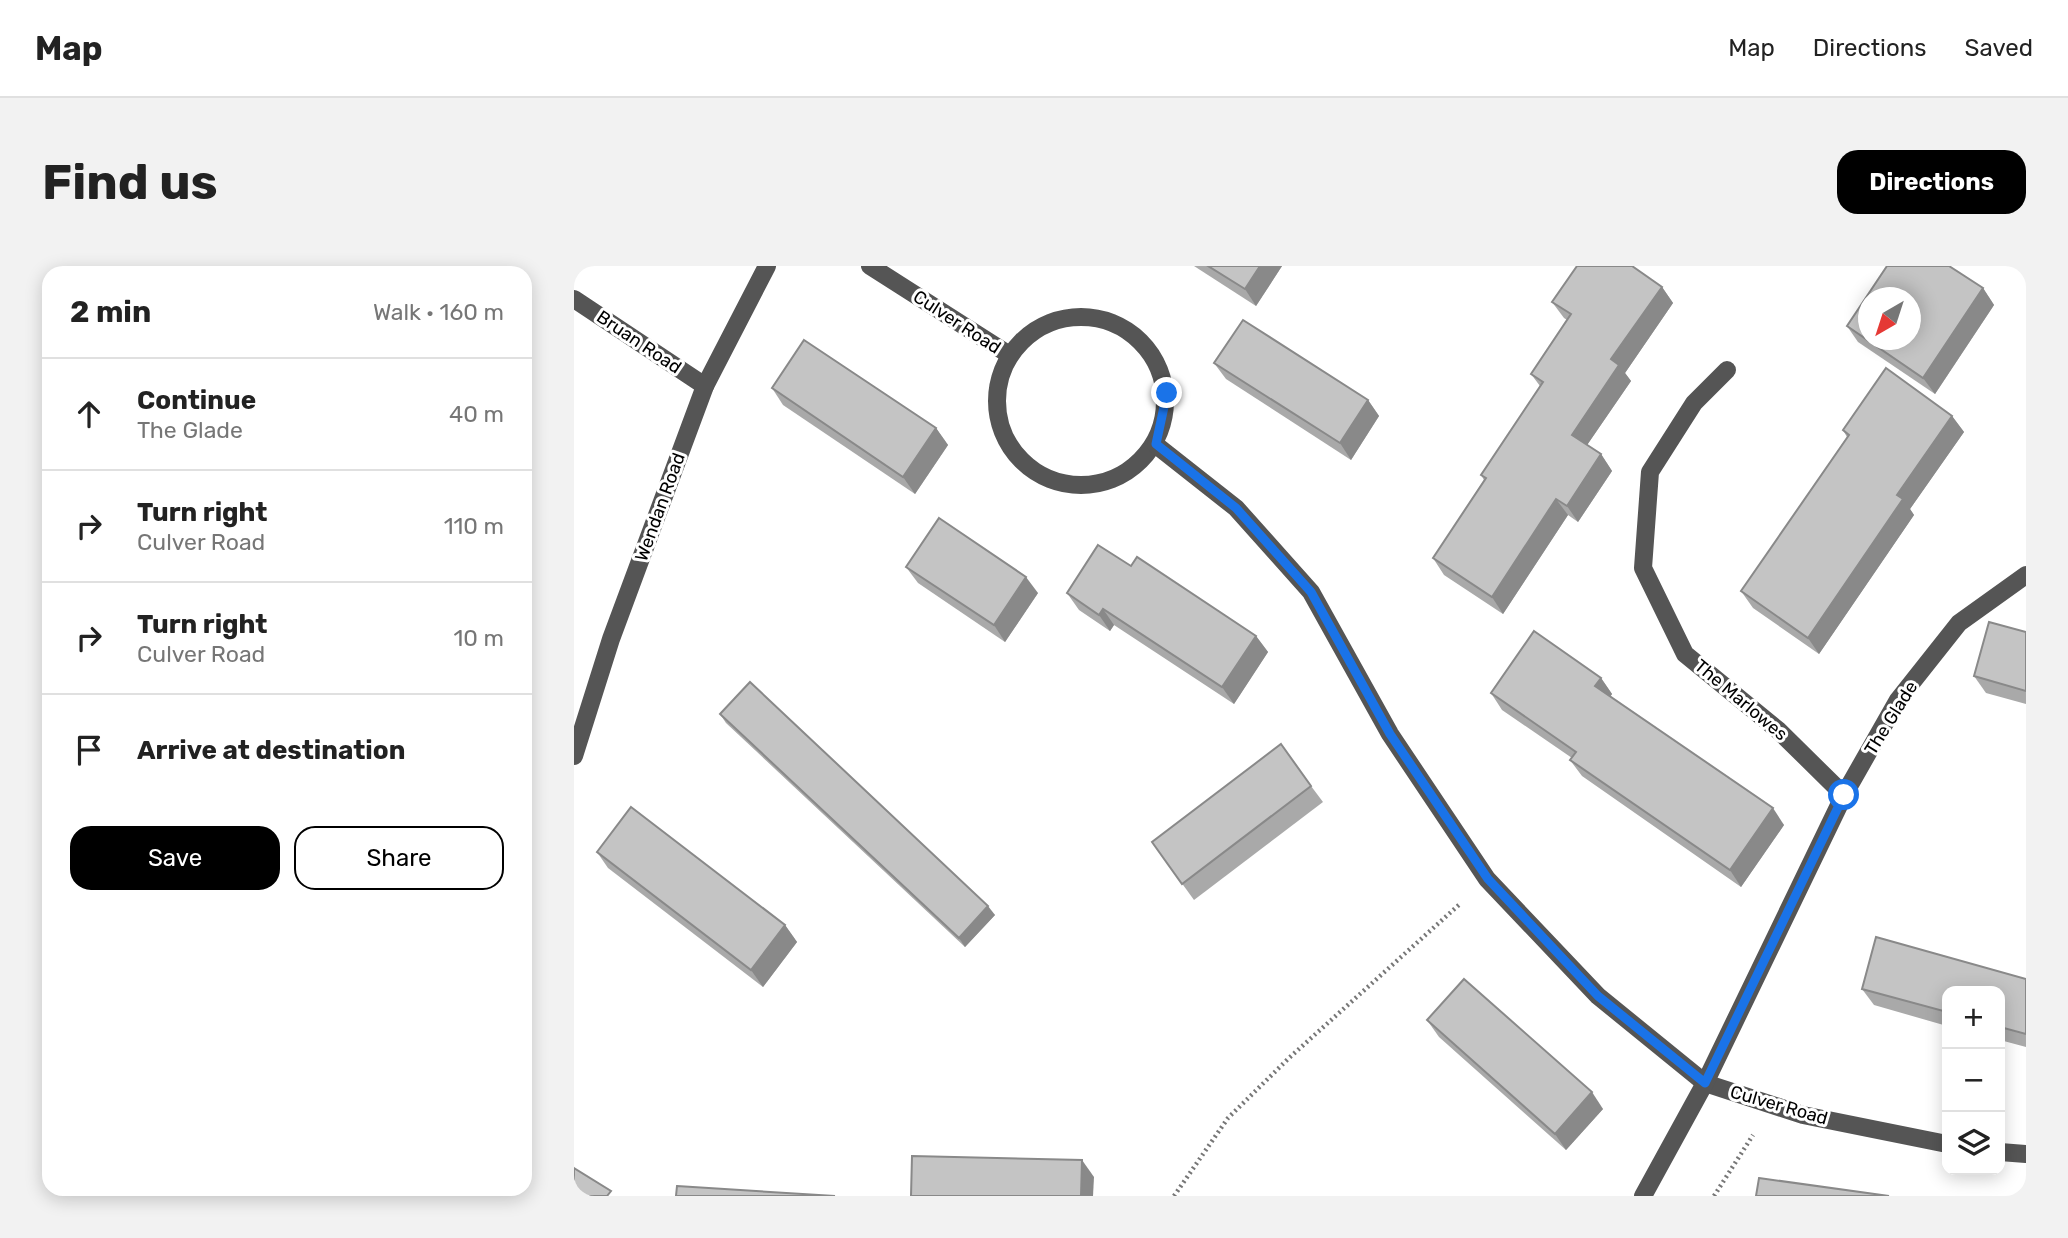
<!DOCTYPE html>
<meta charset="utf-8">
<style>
:root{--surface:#fff;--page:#f2f2f2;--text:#222;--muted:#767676;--line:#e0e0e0;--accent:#000}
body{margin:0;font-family:Rubik,sans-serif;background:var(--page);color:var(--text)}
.controls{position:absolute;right:21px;bottom:21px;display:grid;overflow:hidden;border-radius:14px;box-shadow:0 4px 18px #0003}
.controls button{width:63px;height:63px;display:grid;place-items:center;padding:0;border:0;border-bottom:2px solid var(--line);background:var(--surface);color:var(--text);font:35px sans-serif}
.compass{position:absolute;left:1284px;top:21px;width:63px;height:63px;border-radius:50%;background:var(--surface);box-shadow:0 4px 18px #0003;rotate:219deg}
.stop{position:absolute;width:21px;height:21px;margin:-16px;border:5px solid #1a73e8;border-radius:50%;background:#fff}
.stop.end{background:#1a73e8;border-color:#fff;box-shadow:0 2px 7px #0008}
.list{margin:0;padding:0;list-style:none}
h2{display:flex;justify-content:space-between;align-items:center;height:91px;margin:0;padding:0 28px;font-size:30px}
h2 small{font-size:23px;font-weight:400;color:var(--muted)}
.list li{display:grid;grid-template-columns:46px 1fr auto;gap:21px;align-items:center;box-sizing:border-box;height:112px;padding:0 28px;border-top:2px solid var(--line)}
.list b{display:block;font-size:26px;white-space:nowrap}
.list p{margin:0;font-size:23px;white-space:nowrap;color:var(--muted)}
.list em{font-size:23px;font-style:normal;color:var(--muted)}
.actions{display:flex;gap:14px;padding:21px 28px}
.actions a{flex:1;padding:16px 0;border:2px solid var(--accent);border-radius:21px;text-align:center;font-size:24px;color:var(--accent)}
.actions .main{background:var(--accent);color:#fff}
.icon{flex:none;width:38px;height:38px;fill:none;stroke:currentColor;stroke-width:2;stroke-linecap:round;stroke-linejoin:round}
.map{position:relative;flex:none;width:1452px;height:930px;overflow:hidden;border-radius:21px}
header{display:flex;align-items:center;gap:42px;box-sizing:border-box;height:98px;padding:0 35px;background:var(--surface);border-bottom:2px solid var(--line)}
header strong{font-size:33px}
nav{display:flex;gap:38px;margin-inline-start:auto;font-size:24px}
.intro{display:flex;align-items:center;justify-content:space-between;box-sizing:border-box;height:168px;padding:0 42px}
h1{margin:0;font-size:49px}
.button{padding:18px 32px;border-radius:21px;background:var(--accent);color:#fff;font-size:24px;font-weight:700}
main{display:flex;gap:42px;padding:0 42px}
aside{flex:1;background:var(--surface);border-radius:21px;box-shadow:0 4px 18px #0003}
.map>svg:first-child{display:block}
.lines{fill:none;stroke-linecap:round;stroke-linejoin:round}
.path{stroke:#777;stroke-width:4.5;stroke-dasharray:2 3.5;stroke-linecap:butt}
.minor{stroke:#555;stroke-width:18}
.wall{fill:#a9a9a9}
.shaded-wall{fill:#898989}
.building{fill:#c4c4c4;stroke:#898989;stroke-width:2;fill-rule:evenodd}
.route{stroke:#1a73e8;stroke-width:9}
.labels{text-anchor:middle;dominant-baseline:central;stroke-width:6;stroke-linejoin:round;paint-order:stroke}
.street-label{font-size:18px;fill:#000;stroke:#fff}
</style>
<header>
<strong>Map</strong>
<nav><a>Map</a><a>Directions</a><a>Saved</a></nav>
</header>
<div class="intro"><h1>Find us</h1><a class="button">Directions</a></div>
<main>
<aside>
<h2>2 min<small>Walk · 160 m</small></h2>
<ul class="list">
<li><svg class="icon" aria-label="ahead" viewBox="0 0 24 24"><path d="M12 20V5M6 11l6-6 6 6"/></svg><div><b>Continue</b><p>The Glade</p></div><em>40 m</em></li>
<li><svg class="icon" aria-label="right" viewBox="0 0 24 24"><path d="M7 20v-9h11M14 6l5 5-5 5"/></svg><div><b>Turn right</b><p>Culver Road</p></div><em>110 m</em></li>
<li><svg class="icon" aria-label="right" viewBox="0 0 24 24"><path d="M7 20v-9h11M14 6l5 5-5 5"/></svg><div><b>Turn right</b><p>Culver Road</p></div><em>10 m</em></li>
<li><svg class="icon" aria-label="arrive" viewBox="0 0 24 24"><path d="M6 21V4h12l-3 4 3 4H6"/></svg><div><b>Arrive at destination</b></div></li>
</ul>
<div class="actions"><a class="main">Save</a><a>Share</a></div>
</aside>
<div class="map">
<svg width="1452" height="930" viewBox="0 0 1452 930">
<rect width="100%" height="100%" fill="#fff"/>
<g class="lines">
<g class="path">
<path d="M600,930L654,852L715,792L887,637"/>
<path d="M1140,930L1179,869"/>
</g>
<g class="minor">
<path d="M296,0L434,88"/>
<path d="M0,33L131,120"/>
<circle cx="507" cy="135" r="84"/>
<path d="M1153,104L1120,137L1076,206L1069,302L1111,388L1204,464L1270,529"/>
<path d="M582,179L662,242L737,326L816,468L913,613L1024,730L1131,817L1229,849L1373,878"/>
<path d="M0,490L37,373L131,120L193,0"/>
<path d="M1426,886L1452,888"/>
<path d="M1069,930L1131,817L1270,529L1324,434L1385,357L1452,309"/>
</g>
</g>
<g class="wall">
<path d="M620,0H708L682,40Z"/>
<path d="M1088,21L1099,37L1051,107L1057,115L1013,179L1027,188L1038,205L1004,256L994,249L929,348L870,309L859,292L910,214L907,209L966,120L957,108L993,54L990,52L978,36Z"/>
<path d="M1409,22L1420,39L1361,128L1284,76L1273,60Z"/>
<path d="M640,97L794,134L805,150L777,194L652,113Z"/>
<path d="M198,122L362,162L374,179L341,228L209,139Z"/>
<path d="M1378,150L1390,166L1336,243L1340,249L1245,388L1179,342L1167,325L1273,171L1269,164Z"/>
<path d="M557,300L682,370L694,386L660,438L540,359L536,365L505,344L493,327Z"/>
<path d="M332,301L464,327L431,376L344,317Z"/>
<path d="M1452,366V438L1412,427L1400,410Z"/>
<path d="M1027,412L1038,428L1036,431L1210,559L1167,621L1008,510L996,494L998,492L928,444L917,427Z"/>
<path d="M146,448L421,649L391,681L152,457Z"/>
<path d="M737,520L749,536L620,634L578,576Z"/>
<path d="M23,586L211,659L223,676L189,721L34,602Z"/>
<path d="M1452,713V781L1426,774V725H1373V760L1300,739L1288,723Z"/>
<path d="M853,754L1029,843L992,884L865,771Z"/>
</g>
<g class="shaded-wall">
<path d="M686,0H708L682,40L671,23Z"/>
<path d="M1088,21L1099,37L1051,107L1057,115L1009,185L998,169L1037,93Z"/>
<path d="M1409,22L1420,39L1361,128L1349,112Z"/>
<path d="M794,134L805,150L777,194L766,177Z"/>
<path d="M1378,150L1390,166L1336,243L1340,249L1245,388L1234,372L1323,229Z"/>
<path d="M362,162L374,179L341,228L329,211Z"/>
<path d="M1027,188L1038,205L1004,256L993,240Z"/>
<path d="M982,233L994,249L929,348L918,331Z"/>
<path d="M452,311L464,327L431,376L420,359Z"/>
<path d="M529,343L540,359L536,365L525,349Z"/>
<path d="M682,370L694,386L660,438L648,421Z"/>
<path d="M1027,412L1038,428L1032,436L1021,420Z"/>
<path d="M1199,542L1210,559L1167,621L1156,604Z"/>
<path d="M414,640L421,649L391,681L385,672Z"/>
<path d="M211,659L223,676L189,721L177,704Z"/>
<path d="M1018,826L1029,843L992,884L981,868Z"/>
<path d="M508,894L520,911L519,930H507Z"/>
</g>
<g class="building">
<path d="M634,0H686L671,23Z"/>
<path d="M1003,0H1058L1088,21L1037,93L1045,99L998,169L1027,188L993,240L982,233L918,331L859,292L912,212L907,209L969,116L957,108L997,48L978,36Z"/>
<path d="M1313,0H1375L1409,22L1349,112L1273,60ZM1294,32H1336V74H1294Z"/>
<path d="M669,54L794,134L766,177L640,97Z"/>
<path d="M230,74L362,162L329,211L198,122Z"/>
<path d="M1312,102L1378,150L1323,229L1329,233L1234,372L1167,325L1275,169L1269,164Z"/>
<path d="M365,252L452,311L420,359L332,301Z"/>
<path d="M524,279L557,300L563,291L682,370L648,421L529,343L525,349L493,327Z"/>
<path d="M1415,356L1452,366V425L1400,410Z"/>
<path d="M960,365L1027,412L1021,420L1199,542L1156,604L996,494L1002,486L917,427Z"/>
<path d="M176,416L414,640L385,672L146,448Z"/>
<path d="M707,478L737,520L608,618L578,576Z"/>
<path d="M57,541L211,659L177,704L23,586Z"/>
<path d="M1302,671L1452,713V768L1426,761V725H1373V746L1288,723Z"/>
<path d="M890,713L1018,826L981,868L853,754Z"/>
<path d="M338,890L508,894L507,930H337Z"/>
<path d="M0,902L37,925L33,930H0Z"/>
<path d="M1185,912L1315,930H1182Z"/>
<path d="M103,920L261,930H102Z"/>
</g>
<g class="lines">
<path class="route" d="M593,127L582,178L662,242L737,326L816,468L914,613L1024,730L1131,817L1270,529"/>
</g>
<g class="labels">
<g class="street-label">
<text transform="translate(383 56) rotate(33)">Culver Road</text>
<text transform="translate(65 76) rotate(34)">Bruan Road</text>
<text transform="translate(86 241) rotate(-70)">Wendan Road</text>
<text transform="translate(1167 434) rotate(40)">The Marlowes</text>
<text transform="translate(1317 452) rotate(-58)">The Glade</text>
<text transform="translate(1205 839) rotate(16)">Culver Road</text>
</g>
</g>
</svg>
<div class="controls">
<button>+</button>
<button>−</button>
<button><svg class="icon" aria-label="layers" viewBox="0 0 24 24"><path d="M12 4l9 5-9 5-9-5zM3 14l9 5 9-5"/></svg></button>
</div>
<svg class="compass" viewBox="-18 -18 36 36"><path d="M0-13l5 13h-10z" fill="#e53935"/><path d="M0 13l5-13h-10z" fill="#767676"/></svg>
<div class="stop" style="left:1270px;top:529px"></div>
<div class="stop end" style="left:593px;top:127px"></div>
</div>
</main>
